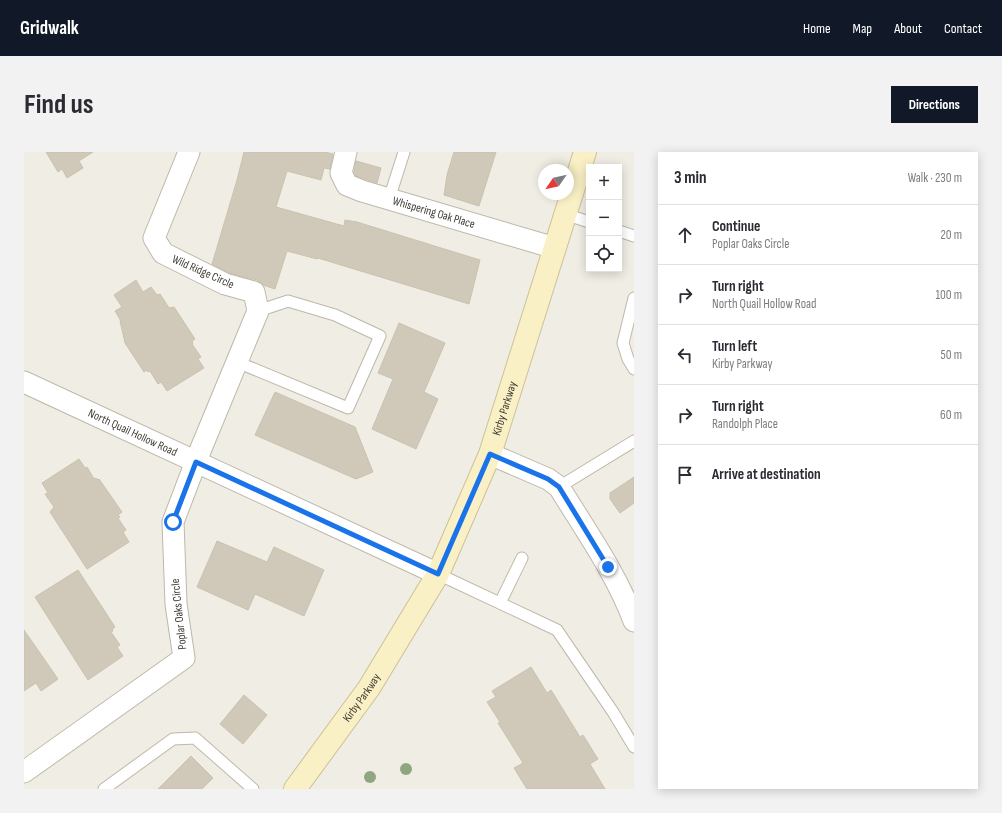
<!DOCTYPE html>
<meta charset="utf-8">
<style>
:root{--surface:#fff;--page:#f2f2f3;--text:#2b2b33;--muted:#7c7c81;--line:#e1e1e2;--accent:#111827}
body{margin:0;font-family:"Sofia Sans Condensed",sans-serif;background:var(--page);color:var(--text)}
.controls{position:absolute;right:12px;top:12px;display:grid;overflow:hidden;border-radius:0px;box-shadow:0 2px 10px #0003}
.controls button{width:36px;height:36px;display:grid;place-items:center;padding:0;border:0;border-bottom:1px solid var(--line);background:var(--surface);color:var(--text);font:20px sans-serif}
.compass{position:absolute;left:514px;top:12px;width:36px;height:36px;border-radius:50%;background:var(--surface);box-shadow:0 2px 10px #0003;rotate:236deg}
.stop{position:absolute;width:12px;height:12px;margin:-9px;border:3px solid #1a73e8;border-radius:50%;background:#fff}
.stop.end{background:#1a73e8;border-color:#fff;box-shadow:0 1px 4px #0008}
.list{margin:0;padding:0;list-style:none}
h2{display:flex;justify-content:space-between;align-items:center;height:52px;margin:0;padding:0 16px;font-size:17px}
h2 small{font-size:13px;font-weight:400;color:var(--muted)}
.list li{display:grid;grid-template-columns:26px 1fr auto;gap:12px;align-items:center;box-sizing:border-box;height:60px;padding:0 16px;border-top:1px solid var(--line)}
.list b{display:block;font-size:15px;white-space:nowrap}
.list p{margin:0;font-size:13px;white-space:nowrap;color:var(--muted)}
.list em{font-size:13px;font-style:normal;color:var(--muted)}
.icon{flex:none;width:22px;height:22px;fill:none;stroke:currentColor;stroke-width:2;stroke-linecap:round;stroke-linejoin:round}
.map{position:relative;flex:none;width:610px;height:637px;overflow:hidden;border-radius:0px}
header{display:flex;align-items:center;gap:24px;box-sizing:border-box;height:56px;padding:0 20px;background:var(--accent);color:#fff}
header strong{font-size:19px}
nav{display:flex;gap:22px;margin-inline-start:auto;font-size:14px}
.intro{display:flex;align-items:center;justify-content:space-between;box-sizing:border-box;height:96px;padding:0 24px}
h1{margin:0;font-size:28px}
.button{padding:10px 18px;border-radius:0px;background:var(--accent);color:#fff;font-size:14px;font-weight:700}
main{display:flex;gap:24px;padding:0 24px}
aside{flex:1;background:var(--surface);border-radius:0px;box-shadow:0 2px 10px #0003}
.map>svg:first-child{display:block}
.building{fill:#d0c9ba;stroke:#cac2ae}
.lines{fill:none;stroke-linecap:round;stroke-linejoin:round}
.lane-casing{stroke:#bdb8aa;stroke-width:13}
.street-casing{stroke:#bdb8aa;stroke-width:23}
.secondary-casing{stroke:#ccc197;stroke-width:24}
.lane{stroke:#fff;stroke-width:11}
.street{stroke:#fff;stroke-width:21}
.secondary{stroke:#f9f0c5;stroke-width:22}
.tree{fill:#90a680}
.route{stroke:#1a73e8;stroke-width:5}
.labels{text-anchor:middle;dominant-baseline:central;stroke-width:3;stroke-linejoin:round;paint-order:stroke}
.street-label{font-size:12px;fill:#413d34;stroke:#fff}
</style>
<header>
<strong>Gridwalk</strong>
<nav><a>Home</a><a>Map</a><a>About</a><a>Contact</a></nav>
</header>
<div class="intro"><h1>Find us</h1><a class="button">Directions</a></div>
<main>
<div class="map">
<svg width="610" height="637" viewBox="0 0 610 637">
<rect width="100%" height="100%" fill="#f0ede4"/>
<g class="building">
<path d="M22,0H69L55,9L59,16L43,26L38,17L34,20Z"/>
<path d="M220,0H301L309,2L306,17L300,16L297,28L263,19L252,55L320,74L321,68L333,70L456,108L445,152L294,106L293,107L263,99L251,137L239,133L233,128L205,121L188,112L213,28Z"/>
<path d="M430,0H472L455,54L420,43L423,23Z"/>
<path d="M332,9L357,16L353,31L332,24L330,20Z"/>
<path d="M112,128L119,140L127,135L133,143L136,142L145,156L150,155L171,187L168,189L169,191L168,192L177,205L174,207L180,216L143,239L137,230L134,232L126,219L124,220L123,218L120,220L101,191L96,169H97L91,159L98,155L90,143Z"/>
<path d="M375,171L421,191L400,240L414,247L392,297L348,277L369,227L354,221Z"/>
<path d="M251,240L331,275L349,320L332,327L231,283Z"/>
<path d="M55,307L61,316L63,315L70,327L72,326L74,328L75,327L98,360L94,363L96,365L94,366L102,378L99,380L105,390L63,417L26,360L30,355L21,342L24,341L18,331Z"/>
<path d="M610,325V351L596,361L586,347V341Z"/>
<path d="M193,389L243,410L250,395L300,418L280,464L231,442L224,458L173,435Z"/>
<path d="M54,418L91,475L88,477L89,479L87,480L96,493L93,495L99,504L64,528L11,445Z"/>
<path d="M0,478L34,527L17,539L12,531L0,539Z"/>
<path d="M507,515L523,541L527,538L556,585L559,583L574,607L566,612L581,637H503L490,616L499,611L474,571L476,570L463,550L472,545L468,539Z"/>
<path d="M220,543L243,563L219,592L196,572Z"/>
<path d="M167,604L189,626L178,637H134Z"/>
</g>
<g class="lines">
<g class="lane-casing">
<g id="lane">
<path d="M365,47L380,0"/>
<path d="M541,62L565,70"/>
<path d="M595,79L610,84"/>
<path d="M610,146L599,191L604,207L610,217"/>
<path d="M213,210L324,256L356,184L311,163L264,149L234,159"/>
<path d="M535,335L610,289"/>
<path d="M414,422L533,478L589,560L610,595"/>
<path d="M476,451L498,406"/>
<path d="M80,637L149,587L171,586L229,637"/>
</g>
</g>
<g class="street-casing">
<g id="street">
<path id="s1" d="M322,0L317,21L323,33L338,39L531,96"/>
<path id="s2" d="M0,230L414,422"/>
<path d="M466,302L524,327L535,335C562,379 592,421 610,469"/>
<path d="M0,620L160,506L152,452L149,370L176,299L234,159L230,140L201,132L139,101L130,86L165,0"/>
</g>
</g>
<g class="secondary-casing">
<g id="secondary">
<path id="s3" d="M271,637L345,536L414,422L466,302L561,0"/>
</g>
</g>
<use href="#lane" class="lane"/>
<use href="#street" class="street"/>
<use href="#secondary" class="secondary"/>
</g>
<g class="tree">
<circle cx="382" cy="617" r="6"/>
<circle cx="346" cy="625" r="6"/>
</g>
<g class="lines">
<path class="route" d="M149,370L172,310L414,422L466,302L524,327L535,335L584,415"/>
</g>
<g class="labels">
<g class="street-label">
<text stroke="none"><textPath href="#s1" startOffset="126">Whispering Oak Place</textPath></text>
<text transform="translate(179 120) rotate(24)">Wild Ridge Circle</text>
<text stroke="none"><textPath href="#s3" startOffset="437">Kirby Parkway</textPath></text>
<text stroke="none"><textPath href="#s2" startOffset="120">North Quail Hollow Road</textPath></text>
<text transform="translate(155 462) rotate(-96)">Poplar Oaks Circle</text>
<text stroke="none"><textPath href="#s3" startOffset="113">Kirby Parkway</textPath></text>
</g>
</g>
</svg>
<div class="controls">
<button>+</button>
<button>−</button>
<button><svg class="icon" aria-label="locate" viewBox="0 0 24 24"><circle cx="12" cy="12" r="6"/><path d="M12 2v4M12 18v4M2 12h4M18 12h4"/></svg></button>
</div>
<svg class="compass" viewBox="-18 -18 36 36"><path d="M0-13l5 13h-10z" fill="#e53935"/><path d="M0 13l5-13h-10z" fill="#7c7c81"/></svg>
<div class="stop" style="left:149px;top:370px"></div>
<div class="stop end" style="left:584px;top:415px"></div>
</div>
<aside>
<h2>3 min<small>Walk · 230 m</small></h2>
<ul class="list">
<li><svg class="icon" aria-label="ahead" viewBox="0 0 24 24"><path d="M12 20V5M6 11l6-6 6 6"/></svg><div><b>Continue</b><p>Poplar Oaks Circle</p></div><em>20 m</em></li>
<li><svg class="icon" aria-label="right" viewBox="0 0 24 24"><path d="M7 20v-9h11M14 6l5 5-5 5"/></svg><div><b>Turn right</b><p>North Quail Hollow Road</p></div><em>100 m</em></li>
<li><svg class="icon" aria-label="left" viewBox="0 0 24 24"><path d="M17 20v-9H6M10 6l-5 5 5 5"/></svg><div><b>Turn left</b><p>Kirby Parkway</p></div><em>50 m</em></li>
<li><svg class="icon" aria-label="right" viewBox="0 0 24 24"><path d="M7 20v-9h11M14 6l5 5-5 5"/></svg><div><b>Turn right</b><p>Randolph Place</p></div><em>60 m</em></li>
<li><svg class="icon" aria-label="arrive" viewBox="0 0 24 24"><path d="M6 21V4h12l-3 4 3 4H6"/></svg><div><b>Arrive at destination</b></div></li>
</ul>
</aside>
</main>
